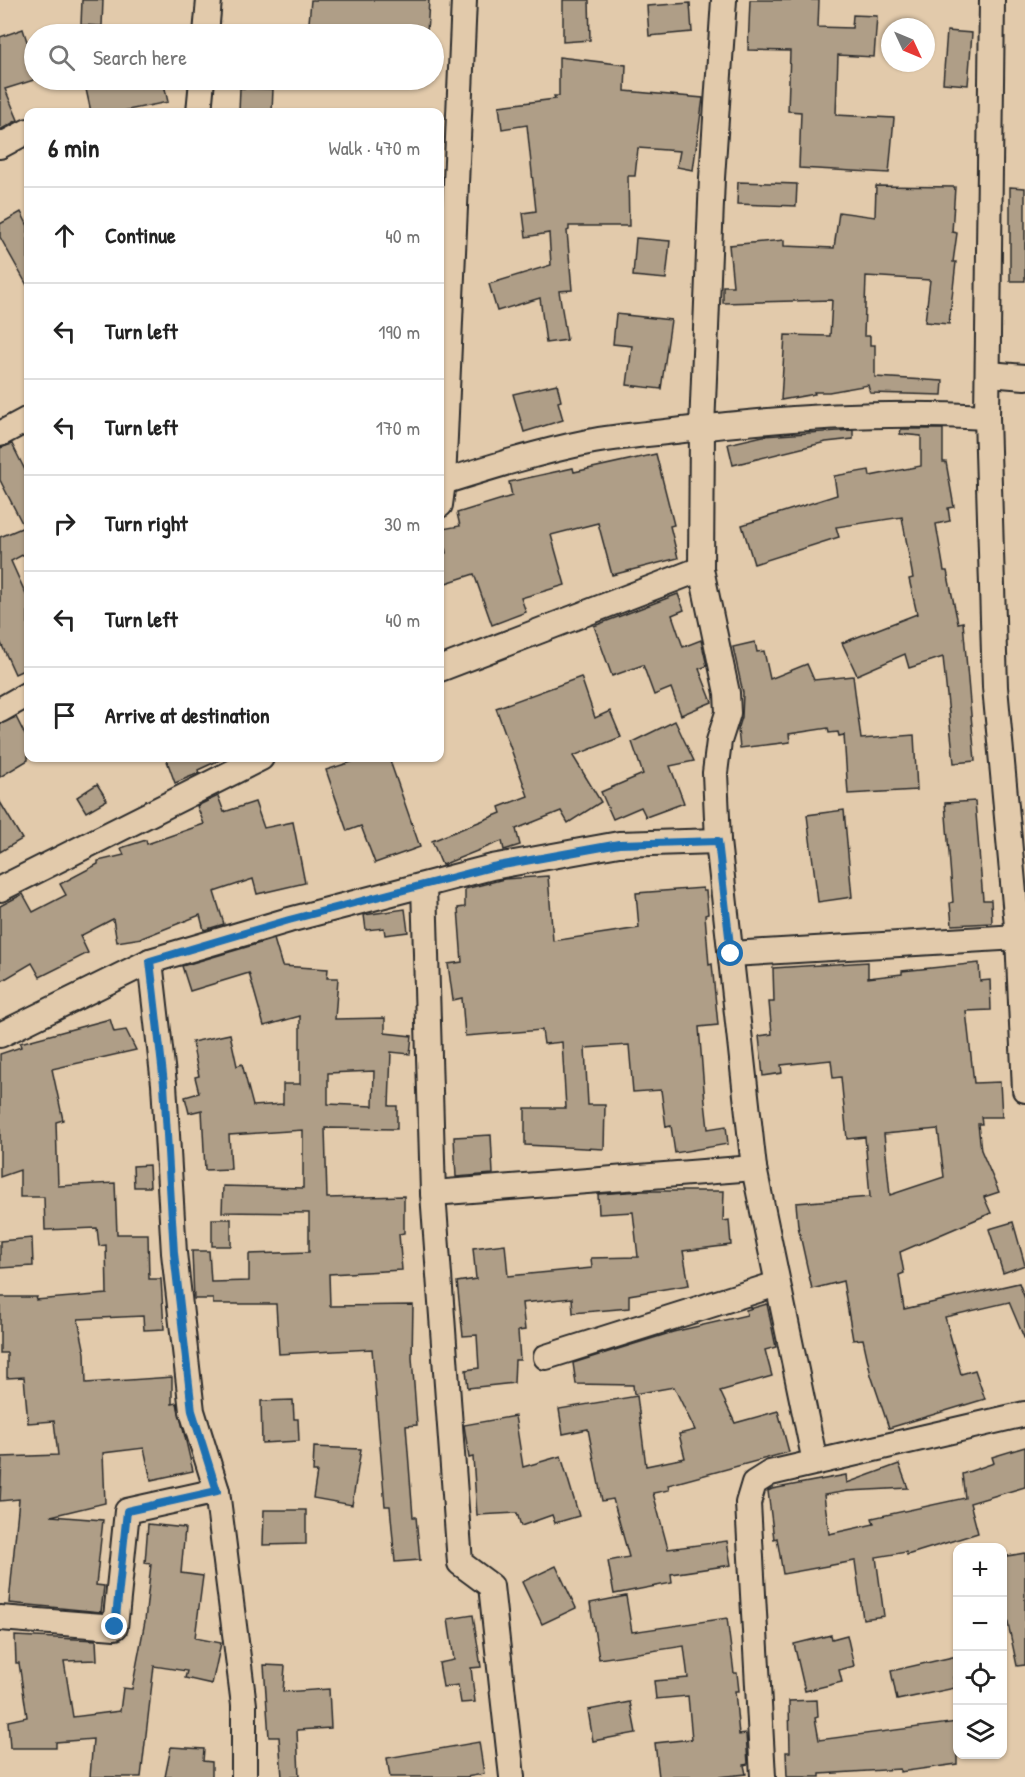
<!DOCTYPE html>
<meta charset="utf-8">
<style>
:root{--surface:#fff;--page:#f6f6f6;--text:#222;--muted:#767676;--line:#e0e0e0}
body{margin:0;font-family:"Patrick Hand",sans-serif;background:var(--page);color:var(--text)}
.controls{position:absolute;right:18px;bottom:18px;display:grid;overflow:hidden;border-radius:12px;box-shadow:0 2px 4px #0004}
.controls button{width:54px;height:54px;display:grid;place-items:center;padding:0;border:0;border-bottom:2px solid var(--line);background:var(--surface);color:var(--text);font:30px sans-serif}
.compass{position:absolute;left:881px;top:18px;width:54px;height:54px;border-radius:50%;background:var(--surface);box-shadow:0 2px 4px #0004;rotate:134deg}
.stop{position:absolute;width:18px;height:18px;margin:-14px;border:4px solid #1f6fb2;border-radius:50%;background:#fff}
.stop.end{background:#1f6fb2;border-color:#fff;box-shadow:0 2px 6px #0008}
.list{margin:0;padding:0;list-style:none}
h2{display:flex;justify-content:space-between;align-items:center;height:78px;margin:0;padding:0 24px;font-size:26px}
h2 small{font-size:20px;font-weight:400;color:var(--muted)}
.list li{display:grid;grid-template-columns:39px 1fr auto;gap:18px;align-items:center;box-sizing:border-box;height:96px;padding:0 24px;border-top:2px solid var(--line)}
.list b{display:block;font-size:22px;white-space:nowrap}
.list em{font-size:20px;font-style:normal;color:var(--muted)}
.icon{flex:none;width:33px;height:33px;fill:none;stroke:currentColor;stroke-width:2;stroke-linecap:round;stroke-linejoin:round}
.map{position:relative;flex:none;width:1025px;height:1777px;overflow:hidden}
.search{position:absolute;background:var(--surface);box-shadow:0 2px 4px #0004;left:24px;top:24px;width:420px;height:66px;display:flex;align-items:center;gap:15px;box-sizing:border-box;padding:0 21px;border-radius:33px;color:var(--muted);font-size:22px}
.panel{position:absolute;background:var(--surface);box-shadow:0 2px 4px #0004;left:24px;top:108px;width:420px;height:654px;border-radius:12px}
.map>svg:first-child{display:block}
.building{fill:#af9e87;stroke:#2b2b2b;stroke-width:1.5;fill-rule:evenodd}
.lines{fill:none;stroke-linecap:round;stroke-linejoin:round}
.minor-casing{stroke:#2b2b2b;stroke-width:28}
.minor{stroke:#e2caab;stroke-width:24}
.route{stroke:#1f6fb2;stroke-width:8}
</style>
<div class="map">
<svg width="1025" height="1777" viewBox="0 0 1025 1777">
<rect width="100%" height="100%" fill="#e2caab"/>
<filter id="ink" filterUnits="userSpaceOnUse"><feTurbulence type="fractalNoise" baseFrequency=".0167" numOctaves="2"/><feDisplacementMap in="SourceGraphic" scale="12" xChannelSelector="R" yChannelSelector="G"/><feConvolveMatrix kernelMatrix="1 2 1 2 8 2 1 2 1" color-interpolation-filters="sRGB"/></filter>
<g filter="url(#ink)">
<g class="building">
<path d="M82,0H103L102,26L81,25Z"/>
<path d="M311,0H429L427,34L328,29V34H308Z"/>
<path d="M563,0H589L590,40L563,42Z"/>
<path d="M750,0H819L818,27L852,28L853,15L877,16L874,57L838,55L836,115L894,118L889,173L799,168L801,112L788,111L790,51L748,50Z"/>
<path d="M690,3L692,32L649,36L647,6Z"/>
<path d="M23,29L34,63V80L5,89L18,120L0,130V37Z"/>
<path d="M947,31L972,33L968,85L943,83Z"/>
<path d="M559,57L626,65L625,91L703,98L693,170L677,167L680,151L638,148L635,176H628L629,226H569V230L567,231L572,290L559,291L567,340L546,343L540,298L497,311L489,284L551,265L549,233L526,237L523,213L536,211L527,125L502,129L499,106L555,99L554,96H559Z"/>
<path d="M84,80H163L168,102L118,112H91Z"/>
<path d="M240,88L273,89L272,112H239Z"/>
<path d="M738,182L797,184L796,206L737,204Z"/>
<path d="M876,186L955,187L952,232L957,233L953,262H956L949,324L925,322L930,280L866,276L864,336H870V345H875V377L943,381L942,395L870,393L868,385L829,392H814L815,394L781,400L785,335L830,336L832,300L723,303V286H733L729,245L784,240V246L834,248L839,212L875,217Z"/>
<path d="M1010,187L1025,188V281H1010Z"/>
<path d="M21,212L28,226V287L0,237V224Z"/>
<path d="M636,238L670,241L666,279L633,276Z"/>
<path d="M616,314L671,320L661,389L627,385L632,346L613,344Z"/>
<path d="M557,384L561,401L558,402L563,420L524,432L513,394Z"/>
<path d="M901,429H943V462H946L954,507L948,508L950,521L936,524L944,571H947L958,623L963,622L975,761L954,763L943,657L909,668L905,654L857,675L842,643L917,614L909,579L913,578L902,517L836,527L839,537L754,564L742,525L837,495L834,476L869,470L870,476L921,466V436L900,434Z"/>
<path d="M853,430V439L826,442L733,465L728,444L763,436Z"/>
<path d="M12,444L28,476V552L11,561L28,599V668L15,674L0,641V537L24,527L0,480V448Z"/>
<path d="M656,454L674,525L670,526L678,558L612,575L598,523L551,535L565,585L521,598L526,612L492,625L474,574L440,585V555L446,553L442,529L460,526L457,513L512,496L509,482L573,468L574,472Z"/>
<path d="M678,594L684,610L672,615L683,647L701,640L707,666L699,669L712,702L681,715L671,688L654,695L643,665L612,676L594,626Z"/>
<path d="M755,642L757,652L764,651L770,679L807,664L814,680L853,676L861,739L914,735L917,790L848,794L844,735L839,736L838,732L829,733L828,728L789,734L790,742L740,748L738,730L742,717L743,693L733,647Z"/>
<path d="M581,677L595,718L610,711L621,737L573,756L601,802L568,823L561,811L516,829L520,845L504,850L502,841L442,865L432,841L501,813L499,807L528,796L496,708Z"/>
<path d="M16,717L28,741V760L0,777V724Z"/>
<path d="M675,721L694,761L670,766L684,803L646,817L641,807L613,819L601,792L643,774L632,742Z"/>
<path d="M166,758H224L198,770L199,773L175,783Z"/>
<path d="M364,758H389L420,847L375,863L361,826L347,831L326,770Z"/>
<path d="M97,784L107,800L86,812L77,797Z"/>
<path d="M218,796L224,812L255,802L264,828L293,822L305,883L257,894L253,879L214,892L224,924L204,930L200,915L142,938L117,942L113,919L80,936L88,953L40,977L32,963L0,982V906L23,894L33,912L66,895L60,884L98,864V861L124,855L121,848L146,840L147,844L204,824L197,806Z"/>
<path d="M975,801L983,900H991L992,923L952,925L950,903L953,902L945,803Z"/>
<path d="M0,802L22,839L0,852Z"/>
<path d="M844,810L852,897L818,902L807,815Z"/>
<path d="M548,876L553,941L639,928L636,893L703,888V891H706L708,914L705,915L709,965L712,964L718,1025L699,1027L705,1102L708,1129L726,1126L728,1144L675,1153L671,1126L666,1127L661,1090L633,1092L629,1045L585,1048L588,1105H605L604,1149L525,1145V1108H566L562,1042L544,1044L542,1030L465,1036L462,998L453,1000L448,964L462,962L458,908L465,907V889L504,879Z"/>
<path d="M405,909L408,932L385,935L384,928L366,930L364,915Z"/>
<path d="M274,939L282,966L328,969L327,978H338L335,1019L385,1018V1033L412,1036L410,1054L391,1052L389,1106H397V1129L325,1128L327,1198L404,1196V1233L399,1234L402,1270L329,1274L330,1306L413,1305L412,1358L417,1425L406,1426L413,1517H416L420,1560L395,1562L390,1506H385L372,1349L279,1354L276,1304H213V1299H194L192,1251H209L211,1282L249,1281V1254L309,1252V1213L222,1212L223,1186L303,1188V1130L229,1135L231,1169L205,1170L202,1110L189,1113L185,1097L199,1093L195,1077L199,1076L192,1042L230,1034L237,1066L242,1064L253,1106L283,1104V1084H300V1016L264,1026L249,973L190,991L182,966ZM374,1071L373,1106L328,1104V1073Z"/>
<path d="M868,962V978L902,974V971L979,963L980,981L990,980L991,1010L966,1011L974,1083L1000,1082L1002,1117H981L982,1124H978L981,1150L999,1192L984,1197L991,1213L900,1252L904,1273L899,1275L904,1309L1019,1283L1025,1299V1340L1009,1302L945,1317L961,1374L975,1370L985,1399L889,1428L871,1375L863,1339L853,1340L843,1281L812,1289L798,1226L796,1203L870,1197L865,1137L847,1139L841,1077L833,1078L831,1060L781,1065L782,1073L763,1076L759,1036L772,1034L769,1002H774L773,968ZM938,1129L944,1177L890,1195L884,1134Z"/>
<path d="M110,1019L114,1032L126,1030L136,1050L52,1069L63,1120L56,1122L58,1186L115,1183L117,1234H148L149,1279H161L164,1329L144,1330L143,1316L78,1319L85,1353L86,1383L172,1377V1404L177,1403L193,1471L151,1480L144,1448L103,1453L105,1503L51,1516L103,1520L96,1585L104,1586L101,1612L9,1603L19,1499L0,1501L2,1457L58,1455L54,1421L28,1423L24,1377L7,1378V1353H0V1297H37L36,1300L107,1294L106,1245L99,1246L97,1228L45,1230L44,1197H20V1170L0,1177V1054L21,1047L20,1043Z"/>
<path d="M491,1135L493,1174L456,1177L454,1137Z"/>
<path d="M149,1165L150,1187H134L133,1166Z"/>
<path d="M642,1191H724L723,1221L729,1220L731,1245L683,1251L689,1285L629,1295V1308L573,1313L572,1298L522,1303L525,1330L518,1331L520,1360H515L514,1383L468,1388L466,1370L479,1368L477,1335L463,1336L457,1282L476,1279L473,1248L505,1244L508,1276L592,1268L591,1258L638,1257L633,1212L599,1214L598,1194Z"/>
<rect x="212" y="1219" width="19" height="27"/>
<path d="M1013,1222L1025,1265L1003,1273L989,1229Z"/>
<path d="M32,1238L33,1266L0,1268V1241Z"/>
<path d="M767,1304L776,1347L765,1350L772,1376L720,1391L735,1423L778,1411L789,1452L668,1485L669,1490L653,1493L668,1549L727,1541L731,1565L671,1574L672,1583L614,1594L608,1561L629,1557L613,1499L602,1501L588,1429L563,1434L559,1409L637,1396L646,1466L685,1458L679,1434L695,1430L674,1387L634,1394L633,1385L576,1384L573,1363L673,1332L747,1315L746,1310Z"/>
<path d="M293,1400L294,1419H298L299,1441L262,1443L261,1401Z"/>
<path d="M515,1416L523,1467L561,1456L579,1516L555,1523L552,1515L521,1526L517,1513L477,1515L473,1457L469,1458L464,1425Z"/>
<path d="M314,1447L361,1449L352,1505L313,1498L317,1472H313Z"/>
<path d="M1025,1447V1487L970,1503L978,1533L907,1555L906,1552L876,1557L884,1616L863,1619L855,1561L783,1574L777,1538L774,1539L768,1491L772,1489L846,1475L847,1483L899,1464L908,1488L848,1491L824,1495L829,1534L874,1524L872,1518L965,1498L962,1474L994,1463L992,1457Z"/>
<path d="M264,1510H306V1544L263,1545Z"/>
<path d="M148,1524L185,1528L181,1573L203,1576L195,1638L221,1643L212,1684L185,1678L187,1671L154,1666L141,1777H90L93,1739L56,1742V1748H10L8,1721L27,1717L19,1663H16L15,1636L96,1640L97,1660L64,1661L73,1717L120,1711L123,1688L132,1689L145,1621L151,1564L145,1563Z"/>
<path d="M1025,1553V1665L1017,1666L1002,1595V1557Z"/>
<path d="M556,1566L576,1608L542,1624L522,1582Z"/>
<path d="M626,1596L632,1632L727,1618L734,1673H737L739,1691H735L739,1735L746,1734L748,1764L744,1765L746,1774L718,1777H659L655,1743L692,1739L688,1696L656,1699L654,1681L688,1678L684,1646L599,1659L590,1603Z"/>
<path d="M473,1615L481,1667L471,1668L475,1702L461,1703L458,1685L443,1687L439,1663L454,1660L448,1619Z"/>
<path d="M831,1635L832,1639L847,1635L854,1666L839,1670L842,1682L805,1691L794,1644Z"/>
<path d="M957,1656V1675L953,1677L955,1688L897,1700L891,1671Z"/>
<path d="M264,1665L285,1666L283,1692L329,1689L331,1728L297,1730L299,1777H282L279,1737H269Z"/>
<path d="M817,1700L818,1717L815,1718L819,1740L957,1722V1764L900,1772V1769L820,1774V1777H787L786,1752H790L789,1701Z"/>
<path d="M630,1702L636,1733L593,1741L588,1710Z"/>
<path d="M479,1742L484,1774L466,1777H390L387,1758Z"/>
<path d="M171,1747L204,1749L203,1761L212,1762V1777H165Z"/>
</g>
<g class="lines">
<g class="minor-casing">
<g id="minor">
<path d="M724,0L712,178L702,428L701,569L727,693L728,713L719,741L715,773L718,841L754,1168L815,1462"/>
<path d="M992,0L987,417L995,687L1018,937L1025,1090"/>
<path d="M206,34L209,0"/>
<path d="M199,112L202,80"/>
<path d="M0,146L28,131"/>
<path d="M989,374L1025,377"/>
<path d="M0,434L28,419"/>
<path d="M443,482C491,467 539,452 588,442C619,436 651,434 683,430C786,417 883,411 987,417"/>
<path d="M440,505L443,482L464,0"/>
<path d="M440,669L701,569"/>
<path d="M0,710L28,694"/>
<path d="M424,886L433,1193L460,1563L491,1586L512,1777"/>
<path d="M0,889L261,758"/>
<path d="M731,954L1018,937"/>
<path d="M150,961L164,1084L174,1253L192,1411L217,1491L244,1705V1777"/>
<path d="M0,1035L150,961L289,920L492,867L619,844L718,841"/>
<path d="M433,1193L754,1168"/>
<path d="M546,1357L777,1284"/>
<path d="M0,1618L115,1627L127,1511L217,1491"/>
<path d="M763,1777L748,1503L754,1483L770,1473L1025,1414"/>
</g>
</g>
<use href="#minor" class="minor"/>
</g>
</g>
<g class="lines" filter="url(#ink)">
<path class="route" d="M115,1627L127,1511L217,1491L192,1411L174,1253L164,1084L150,961L289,920L492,867L619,844L718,841L731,954"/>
</g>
</svg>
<div class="controls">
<button>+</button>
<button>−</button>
<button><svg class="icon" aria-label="locate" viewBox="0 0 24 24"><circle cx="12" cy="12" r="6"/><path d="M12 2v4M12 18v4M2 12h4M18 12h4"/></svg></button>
<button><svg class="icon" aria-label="layers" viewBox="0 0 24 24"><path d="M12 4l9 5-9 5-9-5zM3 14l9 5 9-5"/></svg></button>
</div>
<svg class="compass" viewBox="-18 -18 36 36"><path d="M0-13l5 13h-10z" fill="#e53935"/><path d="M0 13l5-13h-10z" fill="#767676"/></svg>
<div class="stop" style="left:731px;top:954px"></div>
<div class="stop end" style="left:115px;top:1627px"></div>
<div class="search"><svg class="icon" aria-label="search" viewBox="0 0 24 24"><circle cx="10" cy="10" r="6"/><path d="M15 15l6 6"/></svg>Search here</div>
<section class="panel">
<h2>6 min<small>Walk · 470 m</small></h2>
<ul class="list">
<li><svg class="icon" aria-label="ahead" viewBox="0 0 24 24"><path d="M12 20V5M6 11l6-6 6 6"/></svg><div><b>Continue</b></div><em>40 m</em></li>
<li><svg class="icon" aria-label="left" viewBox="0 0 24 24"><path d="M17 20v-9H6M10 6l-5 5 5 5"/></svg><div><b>Turn left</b></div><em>190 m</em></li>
<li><svg class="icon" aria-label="left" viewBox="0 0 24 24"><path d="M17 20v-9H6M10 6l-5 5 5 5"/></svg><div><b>Turn left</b></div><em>170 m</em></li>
<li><svg class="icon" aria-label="right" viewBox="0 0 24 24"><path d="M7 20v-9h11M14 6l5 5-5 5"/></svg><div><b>Turn right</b></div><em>30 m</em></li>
<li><svg class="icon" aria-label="left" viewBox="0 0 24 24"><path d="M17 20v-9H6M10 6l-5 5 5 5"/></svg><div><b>Turn left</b></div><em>40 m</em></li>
<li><svg class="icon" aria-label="arrive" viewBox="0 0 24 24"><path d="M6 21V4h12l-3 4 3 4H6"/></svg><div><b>Arrive at destination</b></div></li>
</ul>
</section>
</div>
